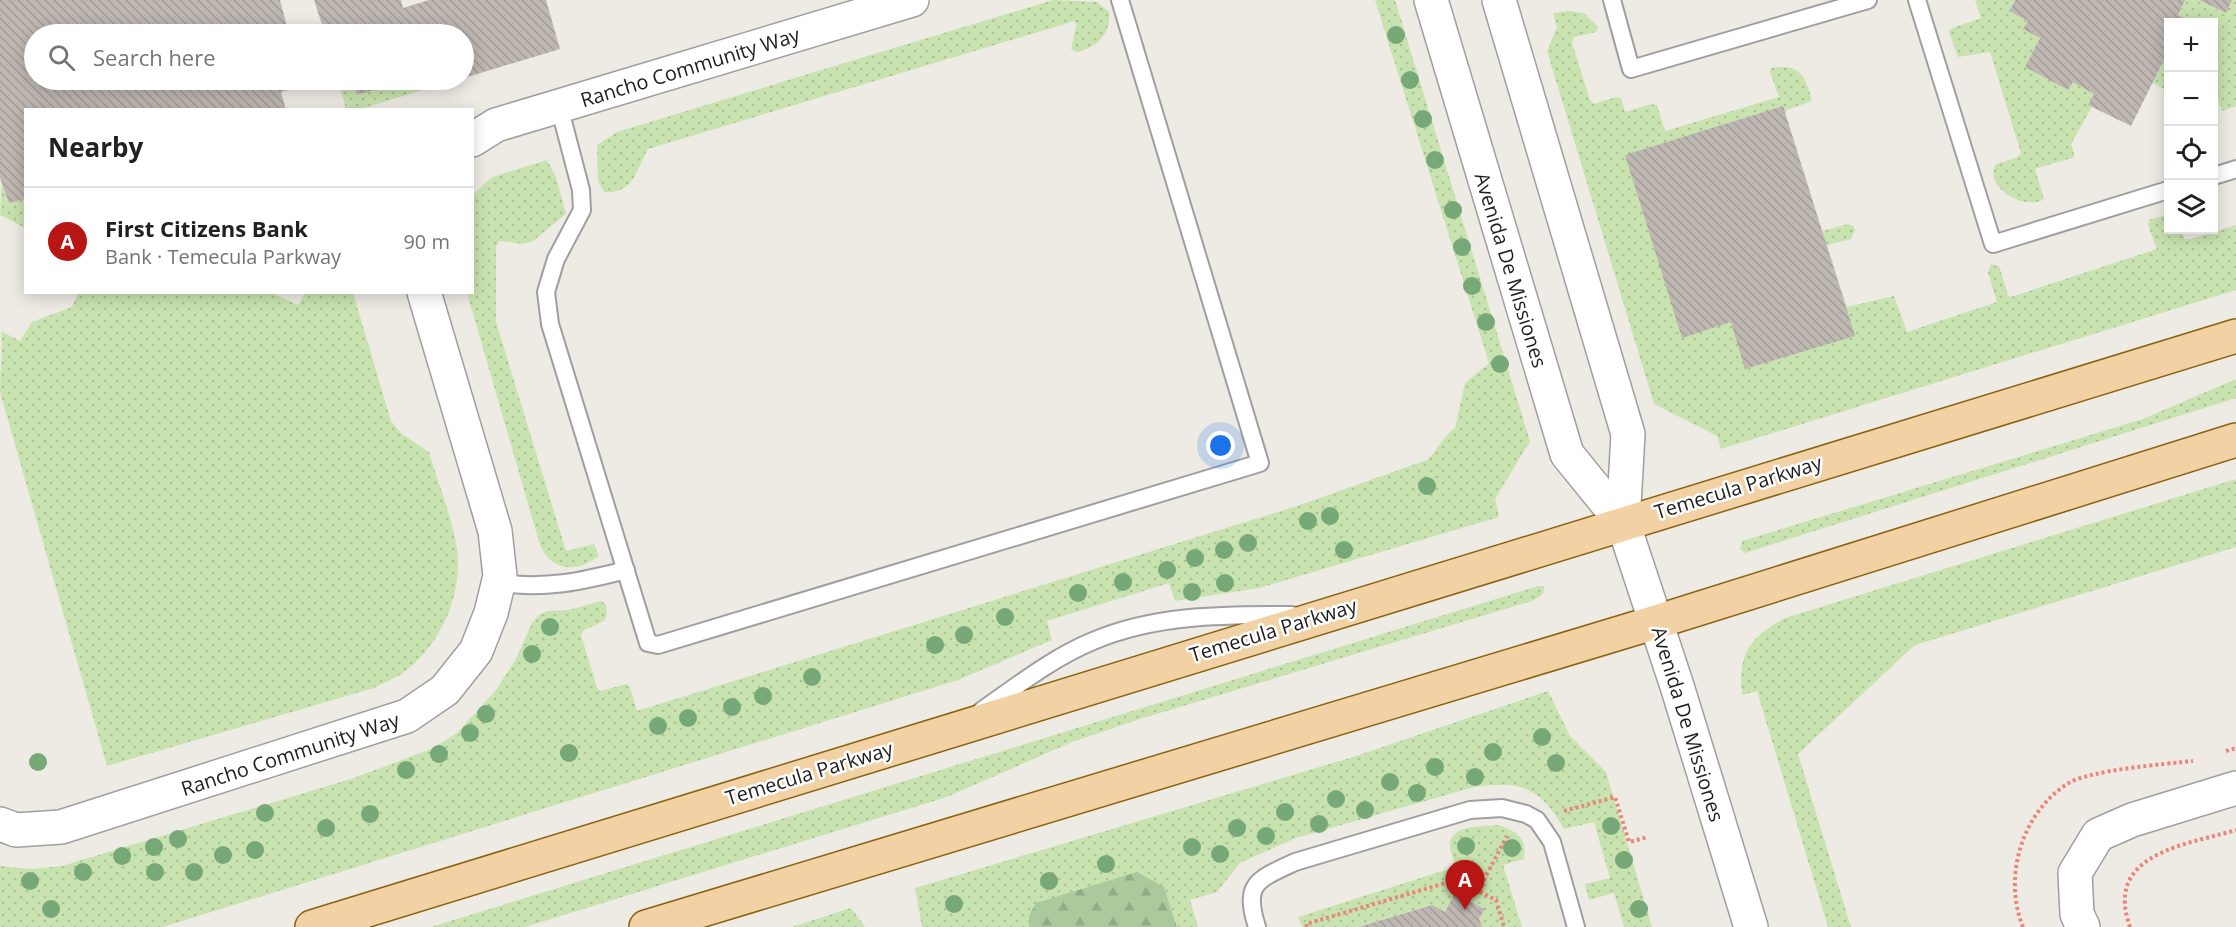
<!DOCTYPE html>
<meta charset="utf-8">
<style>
:root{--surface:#fff;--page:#f2f2f2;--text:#202124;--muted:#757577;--line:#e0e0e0;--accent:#b81614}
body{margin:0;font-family:"Open Sans",sans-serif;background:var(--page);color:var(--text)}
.controls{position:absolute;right:18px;top:18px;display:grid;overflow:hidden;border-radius:0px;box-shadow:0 3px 15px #0003}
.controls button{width:54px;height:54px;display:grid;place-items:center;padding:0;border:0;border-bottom:2px solid var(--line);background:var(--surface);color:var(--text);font:30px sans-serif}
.you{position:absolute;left:1221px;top:446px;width:21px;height:21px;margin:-15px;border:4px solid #fff;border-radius:50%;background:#1a73e8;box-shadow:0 0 0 9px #1a73e833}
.badge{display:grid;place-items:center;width:39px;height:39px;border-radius:50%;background:var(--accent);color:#fff;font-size:20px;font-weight:700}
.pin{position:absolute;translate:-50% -50px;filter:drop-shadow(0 2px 3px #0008)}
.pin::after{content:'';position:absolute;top:32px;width:21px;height:18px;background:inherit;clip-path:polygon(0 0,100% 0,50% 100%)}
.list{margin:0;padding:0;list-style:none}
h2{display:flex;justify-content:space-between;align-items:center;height:78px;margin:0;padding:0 24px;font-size:26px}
h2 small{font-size:20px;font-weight:400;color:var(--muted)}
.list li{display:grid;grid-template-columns:39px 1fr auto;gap:18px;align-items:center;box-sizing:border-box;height:108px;padding:0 24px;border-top:2px solid var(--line)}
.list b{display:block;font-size:22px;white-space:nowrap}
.list p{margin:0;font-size:20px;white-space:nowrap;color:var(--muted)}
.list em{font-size:20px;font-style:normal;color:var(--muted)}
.icon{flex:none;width:33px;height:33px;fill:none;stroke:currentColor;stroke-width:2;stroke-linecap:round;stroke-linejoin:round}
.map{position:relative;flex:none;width:2236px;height:927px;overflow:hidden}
.search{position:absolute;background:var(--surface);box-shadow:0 3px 15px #0003;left:24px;top:24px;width:450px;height:66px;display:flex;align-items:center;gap:15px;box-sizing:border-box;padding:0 21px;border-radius:33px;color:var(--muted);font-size:22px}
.panel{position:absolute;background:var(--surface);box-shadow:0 3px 15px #0003;left:24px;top:108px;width:450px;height:186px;border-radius:0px}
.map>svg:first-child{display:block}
.grass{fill:url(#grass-dots)}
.forest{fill:url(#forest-firs)}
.building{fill:url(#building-back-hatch)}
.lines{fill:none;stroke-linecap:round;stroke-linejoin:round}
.service-casing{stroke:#9f9f9f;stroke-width:20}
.minor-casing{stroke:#9f9f9f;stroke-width:36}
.tertiary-casing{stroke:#9f9f9f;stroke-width:36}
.primary-casing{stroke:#89620f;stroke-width:36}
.path{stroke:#ec8577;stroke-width:4;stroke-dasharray:3 3;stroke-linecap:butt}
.service{stroke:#fff;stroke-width:16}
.minor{stroke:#fff;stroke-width:33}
.tertiary{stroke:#fff;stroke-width:33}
.primary{stroke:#f2d2a5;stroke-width:33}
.tree{fill:#77a878}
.labels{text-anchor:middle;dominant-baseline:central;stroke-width:5;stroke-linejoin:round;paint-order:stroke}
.street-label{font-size:20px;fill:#1e1e1e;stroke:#fff}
</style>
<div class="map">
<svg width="2236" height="927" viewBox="0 0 2236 927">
<defs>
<pattern id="grass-dots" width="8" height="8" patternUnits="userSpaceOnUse" patternTransform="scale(1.5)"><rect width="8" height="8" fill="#c8e3af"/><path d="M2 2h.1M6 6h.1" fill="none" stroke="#abc296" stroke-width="1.8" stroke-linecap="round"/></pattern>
<pattern id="forest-firs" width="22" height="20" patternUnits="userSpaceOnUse" patternTransform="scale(1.5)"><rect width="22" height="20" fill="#aac99d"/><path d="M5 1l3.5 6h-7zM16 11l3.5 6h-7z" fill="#92ac87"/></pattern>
<pattern id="building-back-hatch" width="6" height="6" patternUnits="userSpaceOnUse" patternTransform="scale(1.5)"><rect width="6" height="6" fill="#beb7b2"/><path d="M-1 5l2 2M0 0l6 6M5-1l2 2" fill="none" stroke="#a39d99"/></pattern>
</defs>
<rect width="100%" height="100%" fill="#eeebe5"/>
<g class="grass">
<path d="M1053,0L1097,2L1109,12C1111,34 1098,47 1077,52L1071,49L1076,27L1075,21L648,149C635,172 634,194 604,192L598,181L597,145L617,132Z"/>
<path d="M1375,0H1395L1530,441L1495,499L1499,517L1259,588L1175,601L1169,583L1047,621L1052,640L958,680L163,927H0V866L31,869L62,866L354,778L431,749L457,733L496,690L516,659L532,623L539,615L548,611L569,610L601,601L606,605L607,615L604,621L584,630L581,635L597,688L601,691L626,684L630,687L637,711L1297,506L1427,460C1438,450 1442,437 1455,428L1465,383L1489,363Z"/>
<path d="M1975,0H2014L2009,11L2028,21L2024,29L2040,38L2025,67L2068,90L2073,82L2094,94L2088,105L2092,107L2071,144L2075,157L2035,169L2044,199C2025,212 1982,186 1996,164L2018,157L2021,153L1990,52L1958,57L1949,32L1952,28L1981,18Z"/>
<path d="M2185,0H2199L2225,13L2232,0H2236V106L2222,111L2218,101H2214V22H2183L2185,18L2178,15Z"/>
<path d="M1569,11L1584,13L1598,27L1596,32L1574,37L1572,43L1590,100L1594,104L1616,97L1621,98L1625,112L1651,104L1657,105L1665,131L1779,97L1770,72L1771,68C1800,63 1806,76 1812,101L1787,110L1785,114L1822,231L1848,224L1853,226L1855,230L1851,239L1827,245L1847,307L1894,296L1907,332L1997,302L1988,273L1991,264L1999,266L2008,295L2011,297L2157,249L2148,225L2149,220L2168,214V230H2181L2185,239H2191L2236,225V290L1721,449L1717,436L1654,404L1547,51L1557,27L1553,13Z"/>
<path d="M2168,52V91L2153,83Z"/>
<path d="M338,80H352L357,95L411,80H420L423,90L360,109H346Z"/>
<path d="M547,160L556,177L566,214L533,241L524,244L499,241L496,247V322L566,551L594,544L599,556C577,573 552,572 540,545L467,293L472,292L473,195L492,177Z"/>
<path d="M2,177L9,203L25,199V228L0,215Z"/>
<path d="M78,293H272L298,305L305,293H353L391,421L402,434L429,452C438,483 452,517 457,549C463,596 440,646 403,673C394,679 383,683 374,688L107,766L0,392C0,371 3,352 1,331L20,341L32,322L72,307Z"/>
<path d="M2236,379V398L1745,553L1740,549L1742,541L2143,419Z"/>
<path d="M2236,479V547L1915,645L1798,754L1851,927H1828L1757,691L1742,695C1738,654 1749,638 1785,618Z"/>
<path d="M1538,586H1544C1545,595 1539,597 1532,601L1140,719L1072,742L947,797L525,927H431Z"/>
<path d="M1548,691L1570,736L1606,772L1652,927H1624L1614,893L1589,900L1585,884L1610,878L1594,822L1564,829C1540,787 1521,780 1474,787L1296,838L1240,863L1217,892L1190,900L1198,927H1177L1164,887L1029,916V927H922L915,888L1353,757Z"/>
<path d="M1498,825C1517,831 1527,838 1524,859L1503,865L1522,927H1482L1479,918L1484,908L1455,894L1445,912L1431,905L1356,927H1302L1298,917L1455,867C1454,861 1451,854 1450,848C1447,824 1482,827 1498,825Z"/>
<path d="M851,908L865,927H792Z"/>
</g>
<path class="forest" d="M1137,872L1164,887L1177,927H1029V916L1036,903Z"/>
<g class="building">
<path d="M0,0H280L289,34H34V80H300L302,86L281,92L286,110H26V199L9,203L0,178Z"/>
<path d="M314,0H401L403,8L429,0H546L560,49L464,78V34H338L337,31L325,34Z"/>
<path d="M2015,0H2185L2178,15L2185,18L2183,22H2168V52L2131,126L2088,105L2094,94L2073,82L2068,90L2025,67L2040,38L2023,29L2028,21L2009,11Z"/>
<path d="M2199,0H2232L2226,13Z"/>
<path d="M352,80H409L357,95Z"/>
<path d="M420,80H456L423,90Z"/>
<path d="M1783,106L1855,336L1745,369L1731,322L1682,338L1625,155Z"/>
<path d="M1455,893L1485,909L1479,918L1482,927H1358L1432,905L1445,912Z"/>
</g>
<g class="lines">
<g class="service-casing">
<g id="service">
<path d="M1612,0L1631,69L1868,0"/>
<path d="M1917,0L1993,244L2168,190"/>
<path d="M559,106L581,190L582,210L556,259L546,292L550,324L648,643L658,645L1260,463L1120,0"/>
<path d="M2214,176L2236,169"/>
<path d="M498,583C546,589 580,582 626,570"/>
<path d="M981,711C1017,686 1052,658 1093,641C1156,614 1225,615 1292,615"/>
<path d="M1257,927C1243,883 1257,880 1295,862L1470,810L1502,808L1526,814L1537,820L1552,842L1576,927"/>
</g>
</g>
<g class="minor-casing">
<g id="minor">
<path d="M472,140L496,125L912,0"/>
<path d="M0,824L16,830L61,827L407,716L445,690L476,651L491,613L500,576L495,531L424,292"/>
<path d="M2083,927L2077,914L2075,873L2098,835L2132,820L2236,788"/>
</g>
</g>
<g class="tertiary-casing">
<g id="tertiary">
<path d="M1431,0L1567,454L1623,523L1677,686L1751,927"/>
<path d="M1499,0L1628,434L1623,523"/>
</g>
</g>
<g class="primary-casing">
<g id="primary">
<path d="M312,927L2236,336"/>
<path d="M646,927L1656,622L2236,440"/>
</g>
</g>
<g class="path">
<path d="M2226,751L2236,748"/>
<path d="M1564,811L1615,797L1629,842L1648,837"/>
<path d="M1478,891L1507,836"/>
<path d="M1307,927L1306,924L1456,880L1496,900L1504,927"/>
<path d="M2023,927C2003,878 2021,814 2067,784C2088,770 2165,764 2193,761"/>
<path d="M2130,927C2128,920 2125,912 2125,904C2121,850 2198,842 2236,830"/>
</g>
<use href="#service" class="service"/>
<use href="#minor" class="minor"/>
<use href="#tertiary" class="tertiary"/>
<use href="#primary" class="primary"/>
</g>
<g class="tree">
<circle cx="1396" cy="35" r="9"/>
<circle cx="1410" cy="80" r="9"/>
<circle cx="1423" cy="119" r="9"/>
<circle cx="1435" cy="160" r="9"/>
<circle cx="1453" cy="210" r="9"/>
<circle cx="1462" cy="247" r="9"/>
<circle cx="1472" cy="286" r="9"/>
<circle cx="1486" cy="322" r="9"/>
<circle cx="1500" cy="364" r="9"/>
<circle cx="1427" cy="486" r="9"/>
<circle cx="1330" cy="516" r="9"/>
<circle cx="1308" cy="521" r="9"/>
<circle cx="1248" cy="543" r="9"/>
<circle cx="1224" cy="550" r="9"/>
<circle cx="1344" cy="550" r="9"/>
<circle cx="1195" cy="558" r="9"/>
<circle cx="1167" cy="570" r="9"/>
<circle cx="1123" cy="582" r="9"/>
<circle cx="1225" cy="583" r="9"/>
<circle cx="1192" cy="592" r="9"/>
<circle cx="1078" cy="593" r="9"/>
<circle cx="1005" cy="617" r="9"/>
<circle cx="550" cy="627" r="9"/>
<circle cx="964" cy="635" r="9"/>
<circle cx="935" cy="645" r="9"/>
<circle cx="532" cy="654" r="9"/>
<circle cx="812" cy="677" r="9"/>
<circle cx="763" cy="696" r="9"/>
<circle cx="732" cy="707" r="9"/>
<circle cx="486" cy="714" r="9"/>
<circle cx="688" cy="718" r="9"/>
<circle cx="658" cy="726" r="9"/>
<circle cx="470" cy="733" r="9"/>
<circle cx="1542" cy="737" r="9"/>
<circle cx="1493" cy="752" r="9"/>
<circle cx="569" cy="753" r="9"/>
<circle cx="439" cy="754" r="9"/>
<circle cx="38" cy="762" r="9"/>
<circle cx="1556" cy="763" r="9"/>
<circle cx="1435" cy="767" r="9"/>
<circle cx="406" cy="770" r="9"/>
<circle cx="1475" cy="777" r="9"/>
<circle cx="1390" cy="782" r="9"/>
<circle cx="1417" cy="793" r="9"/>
<circle cx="1336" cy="799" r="9"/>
<circle cx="1365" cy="810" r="9"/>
<circle cx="1285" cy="812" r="9"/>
<circle cx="265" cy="813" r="9"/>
<circle cx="370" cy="814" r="9"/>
<circle cx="1319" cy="824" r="9"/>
<circle cx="1611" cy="826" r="9"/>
<circle cx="326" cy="828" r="9"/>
<circle cx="1237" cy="828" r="9"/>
<circle cx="1266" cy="836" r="9"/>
<circle cx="178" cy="839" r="9"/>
<circle cx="1466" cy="846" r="9"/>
<circle cx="154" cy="847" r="9"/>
<circle cx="1192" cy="847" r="9"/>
<circle cx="1512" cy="848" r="9"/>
<circle cx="255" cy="850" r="9"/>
<circle cx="1220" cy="854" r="9"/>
<circle cx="223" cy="855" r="9"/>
<circle cx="122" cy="856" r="9"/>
<circle cx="1624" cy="860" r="9"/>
<circle cx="1106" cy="864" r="9"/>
<circle cx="83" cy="872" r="9"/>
<circle cx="155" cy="872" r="9"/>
<circle cx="194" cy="872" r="9"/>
<circle cx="30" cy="881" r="9"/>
<circle cx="1049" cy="881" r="9"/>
<circle cx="954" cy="904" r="9"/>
<circle cx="51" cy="909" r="9"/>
<circle cx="1639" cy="909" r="9"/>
</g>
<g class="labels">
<g class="street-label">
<text transform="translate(690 67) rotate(-17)">Rancho Community Way</text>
<text transform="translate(1511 270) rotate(73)">Avenida De Missiones</text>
<text transform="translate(1738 487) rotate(-17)">Temecula Parkway</text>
<text transform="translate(1273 630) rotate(-17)">Temecula Parkway</text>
<text transform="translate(1688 724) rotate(73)">Avenida De Missiones</text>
<text transform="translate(290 754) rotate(-18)">Rancho Community Way</text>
<text transform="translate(809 773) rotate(-17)">Temecula Parkway</text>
</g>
</g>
</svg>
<div class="controls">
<button>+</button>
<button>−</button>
<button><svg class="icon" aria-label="locate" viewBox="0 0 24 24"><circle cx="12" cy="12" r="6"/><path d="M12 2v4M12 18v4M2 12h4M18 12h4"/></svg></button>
<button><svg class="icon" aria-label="layers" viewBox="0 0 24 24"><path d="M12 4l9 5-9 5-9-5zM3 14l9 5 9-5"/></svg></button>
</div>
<div class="you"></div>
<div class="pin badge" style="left:1465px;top:910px">A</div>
<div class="search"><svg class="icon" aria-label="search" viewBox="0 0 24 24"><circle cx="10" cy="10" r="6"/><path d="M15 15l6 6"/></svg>Search here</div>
<section class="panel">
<h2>Nearby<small></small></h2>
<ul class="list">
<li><span class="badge">A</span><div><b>First Citizens Bank</b><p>Bank · Temecula Parkway</p></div><em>90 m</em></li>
</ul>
</section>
</div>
